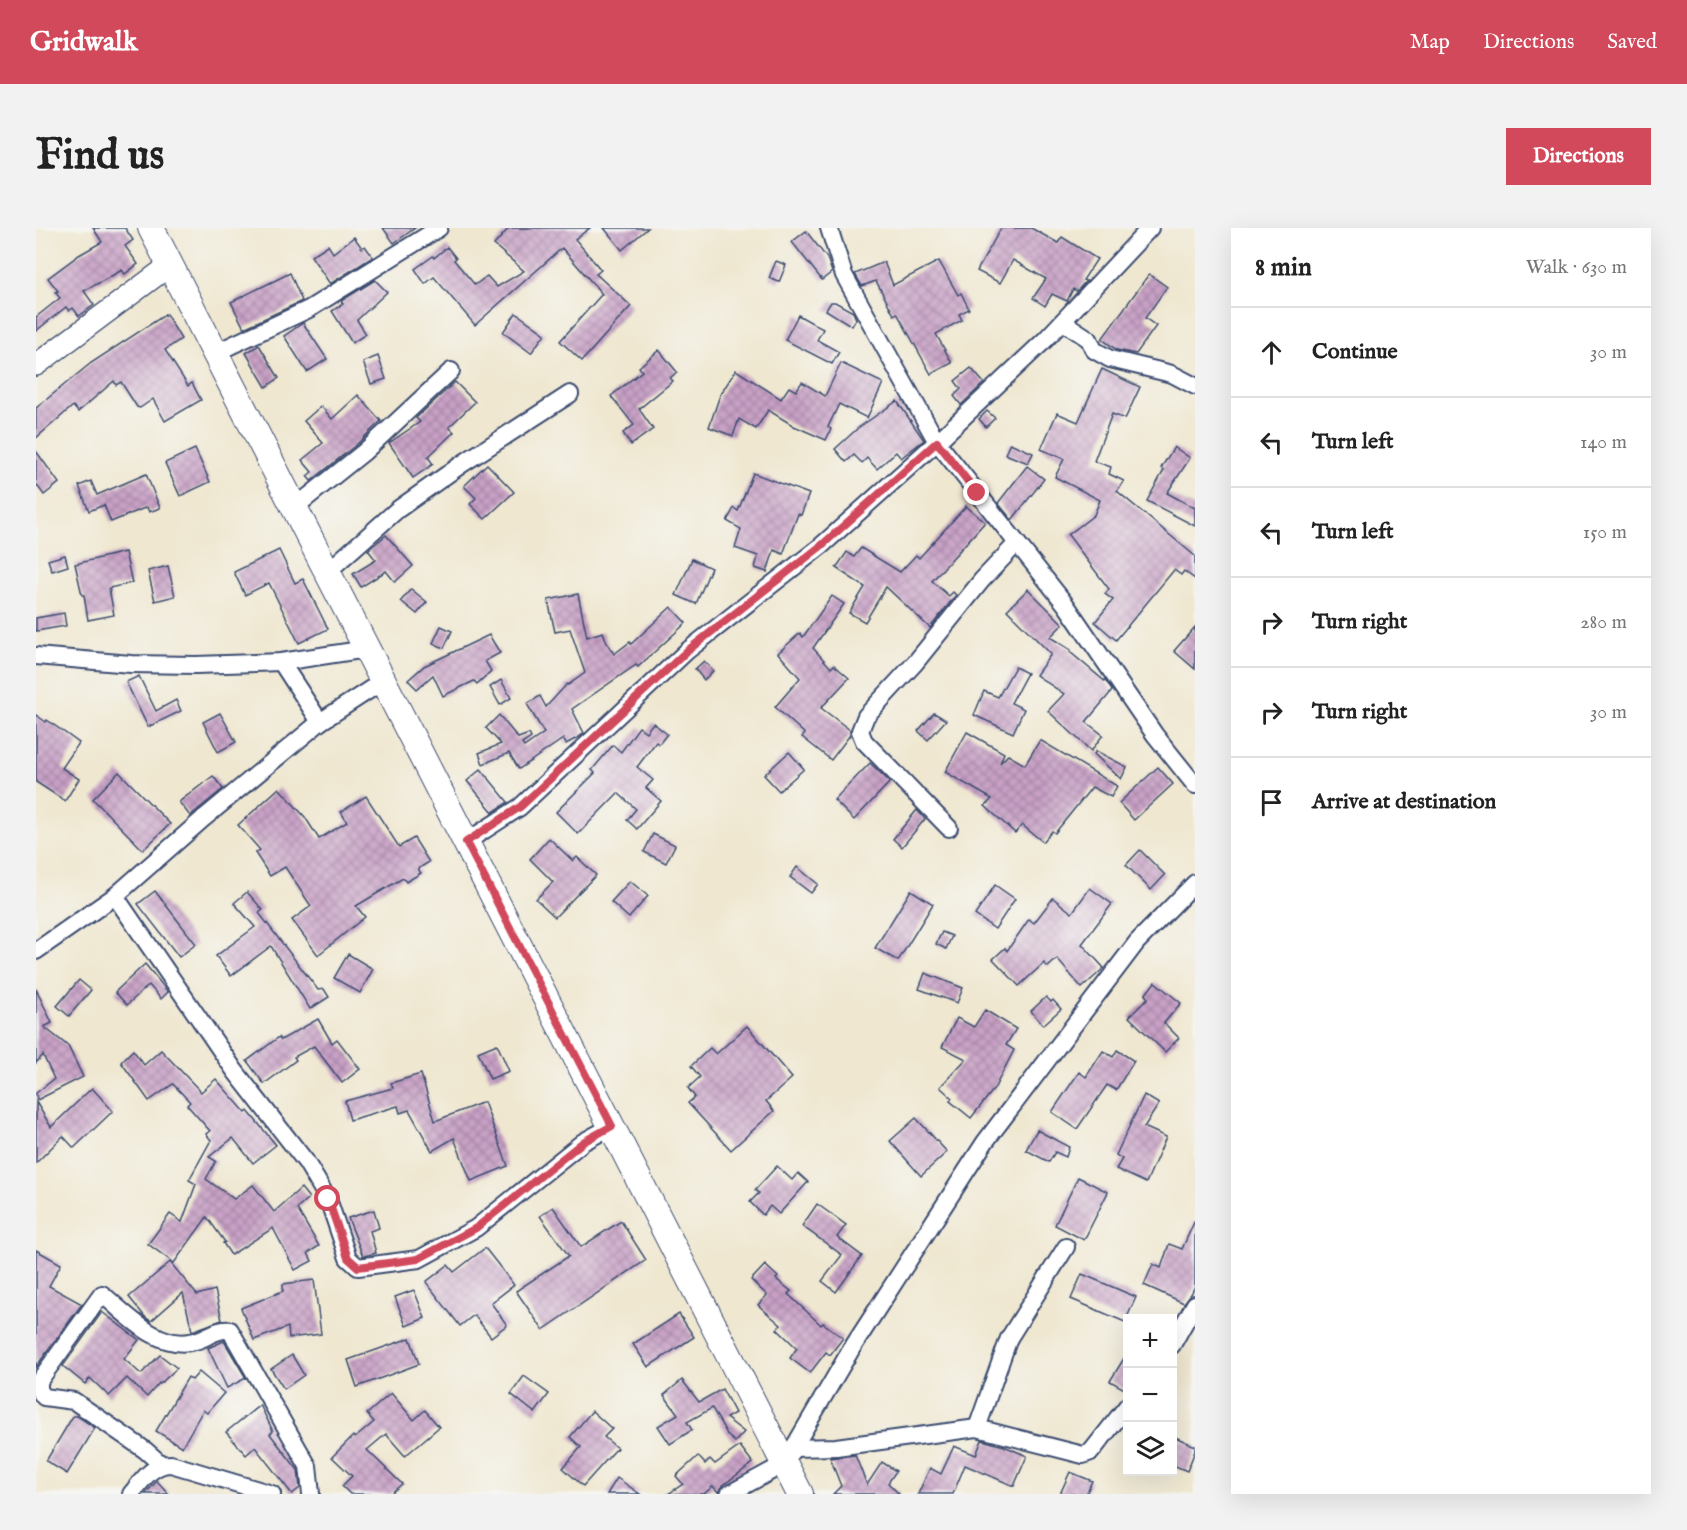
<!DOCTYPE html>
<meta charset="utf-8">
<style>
:root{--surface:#fff;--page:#f2f2f2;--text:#222;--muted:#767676;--line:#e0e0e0;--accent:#d1495b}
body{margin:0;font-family:"IM FELL English",serif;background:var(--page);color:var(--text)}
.controls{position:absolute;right:18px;bottom:18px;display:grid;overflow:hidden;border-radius:0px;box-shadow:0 6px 24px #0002}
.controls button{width:54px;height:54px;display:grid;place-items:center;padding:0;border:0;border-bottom:2px solid var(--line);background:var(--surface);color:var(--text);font:30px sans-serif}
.stop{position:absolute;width:18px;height:18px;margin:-14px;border:4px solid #d1495b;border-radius:50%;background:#fff}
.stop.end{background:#d1495b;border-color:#fff;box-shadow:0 2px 6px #0008}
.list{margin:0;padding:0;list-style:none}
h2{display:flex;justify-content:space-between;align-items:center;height:78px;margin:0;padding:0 24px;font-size:26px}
h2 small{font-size:20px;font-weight:400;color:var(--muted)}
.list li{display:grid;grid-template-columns:39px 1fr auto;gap:18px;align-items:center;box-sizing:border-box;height:90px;padding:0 24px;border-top:2px solid var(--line)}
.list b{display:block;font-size:22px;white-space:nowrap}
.list em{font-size:20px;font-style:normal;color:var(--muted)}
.icon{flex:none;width:33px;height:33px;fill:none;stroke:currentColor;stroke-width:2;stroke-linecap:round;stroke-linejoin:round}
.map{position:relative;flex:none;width:1159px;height:1266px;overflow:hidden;border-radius:0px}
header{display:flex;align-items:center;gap:36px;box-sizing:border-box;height:84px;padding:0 30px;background:var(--accent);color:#fff}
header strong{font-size:28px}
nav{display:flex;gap:33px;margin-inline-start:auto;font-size:21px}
.intro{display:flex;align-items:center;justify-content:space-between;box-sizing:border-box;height:144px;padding:0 36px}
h1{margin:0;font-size:42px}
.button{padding:15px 27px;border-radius:0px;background:var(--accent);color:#fff;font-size:21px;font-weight:700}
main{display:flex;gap:36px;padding:0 36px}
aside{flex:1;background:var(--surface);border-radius:0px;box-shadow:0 6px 24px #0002}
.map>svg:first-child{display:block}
.building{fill:url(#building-cross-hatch)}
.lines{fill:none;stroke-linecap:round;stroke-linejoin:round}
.minor-casing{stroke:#3b4b6f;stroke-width:20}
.tertiary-casing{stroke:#3b4b6f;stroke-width:24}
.primary-casing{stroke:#3b4b6f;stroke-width:28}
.minor{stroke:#fff;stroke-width:16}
.tertiary{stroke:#fff;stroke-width:21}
.primary{stroke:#fff;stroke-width:26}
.route{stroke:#d1495b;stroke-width:8}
</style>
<header>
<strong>Gridwalk</strong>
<nav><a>Map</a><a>Directions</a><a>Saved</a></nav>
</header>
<div class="intro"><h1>Find us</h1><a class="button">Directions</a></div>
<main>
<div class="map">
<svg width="1159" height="1266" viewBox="0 0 1159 1266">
<defs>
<pattern id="building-cross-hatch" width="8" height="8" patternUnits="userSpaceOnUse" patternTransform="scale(1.5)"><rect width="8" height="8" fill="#c9a1c6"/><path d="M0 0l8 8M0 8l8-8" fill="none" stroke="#a284a4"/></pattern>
</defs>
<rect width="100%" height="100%" fill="#f6f6f2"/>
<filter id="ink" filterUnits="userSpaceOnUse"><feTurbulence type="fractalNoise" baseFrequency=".0167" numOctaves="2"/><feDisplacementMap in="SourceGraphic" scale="12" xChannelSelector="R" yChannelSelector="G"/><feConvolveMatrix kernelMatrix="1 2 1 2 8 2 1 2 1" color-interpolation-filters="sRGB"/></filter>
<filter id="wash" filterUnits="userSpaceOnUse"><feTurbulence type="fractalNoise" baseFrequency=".008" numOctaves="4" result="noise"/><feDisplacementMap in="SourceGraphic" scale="24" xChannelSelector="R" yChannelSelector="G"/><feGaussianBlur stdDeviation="1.35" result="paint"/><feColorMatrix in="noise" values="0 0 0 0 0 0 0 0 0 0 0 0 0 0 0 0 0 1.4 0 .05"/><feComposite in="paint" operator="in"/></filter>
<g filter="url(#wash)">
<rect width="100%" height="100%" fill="#efe7d0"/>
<g id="blocks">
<g class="building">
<path d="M57,0H89L97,12L89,18L102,36L89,46L86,42L48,63L58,77L43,88L37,80L33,83L30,79L0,103V89L24,70L19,64L22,63L12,50L43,27L66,14Z"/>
<path d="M347,0H379L358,15Z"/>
<path d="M473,0H554L539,11L565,42L560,46L595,78L546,133L524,113L566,66L526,20L439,97L398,49L389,56L379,41L397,28L398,30L411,19L420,30L418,32L439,57L451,48L461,59L488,43L458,17Z"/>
<path d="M568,0H612L586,22Z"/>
<path d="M965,0H995L1022,15L1026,9L1061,31L1047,52L1050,53L1041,63L1037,61L1031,73L1016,66L1009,78L997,70L1010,51L977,32L964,55L941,43Z"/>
<path d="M770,3L791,30L796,44L786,52L756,14Z"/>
<path d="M318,9L326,20L329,18L337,29L294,56L275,28L292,17L297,25Z"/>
<path d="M740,33L750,37L743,54L733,50Z"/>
<path d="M903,33L922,67L925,65L933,81L923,86L926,92L900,106L916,135L895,146L861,85L858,87L840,53L826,58L819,46L848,34L857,57Z"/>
<path d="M254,45L266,73L208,100L195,74Z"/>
<path d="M1113,46L1131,59L1109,90L1120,98L1100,126L1081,122L1066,111Z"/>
<path d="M339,52L351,64L321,92L330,106L316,115L296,83L307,76L305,73Z"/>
<path d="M795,74H799L817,84L820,91L816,98L790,82Z"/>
<path d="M480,85L509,106L495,125L467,104Z"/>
<path d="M130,86L145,111L129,122L152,158L156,155L165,172L129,193L117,171L104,180L101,179L85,154L80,157L78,153L42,184L37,178L0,210V180L55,135Z"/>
<path d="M762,87L787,101L781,112L803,124L796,136L749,112Z"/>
<path d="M267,95L291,131L271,144L248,108Z"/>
<path d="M223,117L243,150L230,159L210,125Z"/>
<path d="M623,122L641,144L634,150L637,153L603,181L617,201L595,217L587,205L598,197L575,168L606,143L603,139Z"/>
<path d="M342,128L350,151L335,156L327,134Z"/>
<path d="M805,135L847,155L831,190L803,176L792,199L795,201L790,212L758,198L732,182L720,201L703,191L697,208L673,199L684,167L700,142L745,171L753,159L760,163L766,154L789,168Z"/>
<path d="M935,140L948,155L925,177L918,168L925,161L919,153Z"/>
<path d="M1066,141L1104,159L1089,191L1076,186L1058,233L1075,239L1073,246L1088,253L1081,263L1159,328V351L1148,343L1145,347L1138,342L1080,412L1059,394L1077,372L1069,366L1073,361L1032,307L1058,287L1064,272L1019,249L1028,231L1005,221L1021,185L1042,194Z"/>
<path d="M419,154L439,174L413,199L418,204L392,229L397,236L377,250L353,215L384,194L380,190Z"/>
<path d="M322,167L345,193L321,216L275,253L271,248L276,244L266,232L287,215L268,193L285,178L296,191Z"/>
<path d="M861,173L888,212L865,230L860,224L841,241L831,230L826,235L818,227L810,234L799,221L822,200Z"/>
<path d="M951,183L959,190L950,199L943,191Z"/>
<path d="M974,215L997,225L992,235L969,226Z"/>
<path d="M1138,219L1154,230L1131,265L1159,280V298L1111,273L1128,242L1125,240Z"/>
<path d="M159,221L174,254L144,268L129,235Z"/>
<path d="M0,223L23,255L8,267L0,256Z"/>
<path d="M451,236L478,264L449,291L434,276L440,270L428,258Z"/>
<path d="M991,238L1008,251L976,292L962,275Z"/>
<path d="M717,245L773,266L765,287L762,286L747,326L738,322L731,344L719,340L722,328L699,320L705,301L691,293L698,280L702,283Z"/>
<path d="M110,246L124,280L113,284L111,279L75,294L68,277L53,283L43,258L55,253L61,267Z"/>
<path d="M930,278L949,294L896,353L913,368L917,364L920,367L894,400L850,359L829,394L813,385L829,359L800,340L811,324L818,329L825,320L864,344L880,327L883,330Z"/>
<path d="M350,307L377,338L359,354L350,343L325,359L317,346L340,332L332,322Z"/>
<path d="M243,322L259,355L267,351L292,401L263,415L233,355L209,367L198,344Z"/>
<path d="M89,324L96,355L73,360L78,387L52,392L48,367H46L39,336Z"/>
<path d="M29,327L32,338L16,343L12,332Z"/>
<path d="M656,331L675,340L660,376L640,367Z"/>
<path d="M132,338L139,368L119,373L112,343Z"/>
<path d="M375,361L391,374L381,386L365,373Z"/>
<path d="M992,361L1027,396L1014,409L1035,422L1034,424L1072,456L1076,463L1050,494L1067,507L1055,523L1012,483L1028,466L1000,447L1015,426L971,382Z"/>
<path d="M542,366L551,409L567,404L571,415L578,426L594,414L595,416L635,379L650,395L602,439L600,437L536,481L548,505L543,509L530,516L527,511L483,541L473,525L447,536L443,525L465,516L450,500L463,487L482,510L493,506L495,510L486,516L488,519L508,505L491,476L504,468L510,479L531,456L532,457L549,445L534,401L519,404L512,372Z"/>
<path d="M796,368L808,376L777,420L795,440L798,437L813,450L785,480L814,502V507L795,532L766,509L769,506L739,479L764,450L742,425L764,405L767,409Z"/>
<path d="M28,385L30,398L0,403V390Z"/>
<path d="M405,398L416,403L408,420L397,415Z"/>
<path d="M1159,399V441L1138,423Z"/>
<path d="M453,407L464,425L449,433L455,443L441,456L438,453L407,468L397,447L381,461L372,452L388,438Z"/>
<path d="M668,433L677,443L668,452L659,441Z"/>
<path d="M979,439L991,445L975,475L988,481L977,505L938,487L948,463L962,469Z"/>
<path d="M103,448L120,483L140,472L145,483L112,499L90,454Z"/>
<path d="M465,452L475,470L464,477L454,459Z"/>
<path d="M184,485L200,514L182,524L167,494Z"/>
<path d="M898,485L910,492L892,512L882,503Z"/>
<path d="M0,487L10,494L11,492L43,515L26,540L43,551L29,573L0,554Z"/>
<path d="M617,495L631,506L623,516L620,514L601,539L617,552L610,560L625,573L601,601L591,592L600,581L582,565L542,606L520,584L559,545L556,542L577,517L585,524L603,499L610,504Z"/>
<path d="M931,504L968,525L964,535L972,527L989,537L1004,512L1081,558L1075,569L1056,559L1019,605L1016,603L1007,614L986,597L979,605L949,578L956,571L909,544Z"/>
<path d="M1060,523L1091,539L1085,551L1058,526Z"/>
<path d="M753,524L768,541L743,563L728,547Z"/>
<path d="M834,535L854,554L818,592L798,572Z"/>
<path d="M1122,539L1137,556L1098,592L1083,575Z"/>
<path d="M445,541L472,574L457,584L431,553Z"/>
<path d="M83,544L134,596L107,622L57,571Z"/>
<path d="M177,548L187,561L154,588L143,574Z"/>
<path d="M243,560L269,589L283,611L311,594L305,584L330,568L363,619L378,610L393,634L382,641L385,645L370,654L367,650L320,678L329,689L282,727L256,692L275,678L249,639L234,648L219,625L224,622L202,597Z"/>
<path d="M881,582L889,591L866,619L857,611Z"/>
<path d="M617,606L639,617L630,635L608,624Z"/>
<path d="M513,610L537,633L541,629L560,647L519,689L500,671L517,654L494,631Z"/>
<path d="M1104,622L1129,647L1115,662L1090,637Z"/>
<path d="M761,639L782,656L775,665L754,649Z"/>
<path d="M594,653L612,668L593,690L575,674Z"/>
<path d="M959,657L979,671L959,701L939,687Z"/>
<path d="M1054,660L1076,676L1046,716L1068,740L1046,760L1021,731L1012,739L1008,735L983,758L957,731L969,720L971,723L993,691L998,695L1017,670L1036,685Z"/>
<path d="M875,662L897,676L862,733L839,720Z"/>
<path d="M119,663L160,716L143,729L102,676Z"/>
<path d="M211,664L227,682L223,685L282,762L288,761L293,769L274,781L235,718L195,748L180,728L219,699L198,675Z"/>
<path d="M906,704L916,708L910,721L900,716Z"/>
<path d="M312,726L337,741L324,765L298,750Z"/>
<path d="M109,736L132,764L125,771L113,757L91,777L79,764Z"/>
<path d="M889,745L927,760L921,775L883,761Z"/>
<path d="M43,752L55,762L33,788L21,778Z"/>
<path d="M1119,754L1145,775L1128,795L1143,810L1129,824L1093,789L1112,770L1109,767Z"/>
<path d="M0,761L16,795L8,799L32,818L47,849L1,872L0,865L18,851L7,827L0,835Z"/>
<path d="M1010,769L1015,774L1017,772L1025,781L1007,797L995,783Z"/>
<path d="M949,782L980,801L970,817L978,822L958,861L935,890L914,873L916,870L904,859L930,831L906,819L921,790L938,799Z"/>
<path d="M282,791L296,815L301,811L324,841L306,855L278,818L258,829L260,832L228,856L211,833L243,809L245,812Z"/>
<path d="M711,798L756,850L730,873L738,883L695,922L652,875L659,869L652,860L664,849L655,838L674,820L680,826Z"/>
<path d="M461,816L473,843L454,851L442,824Z"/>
<path d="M97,822L108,837L125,822L165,864L180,851L210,885L212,883L240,917L217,935L197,910L173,929L180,933L170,951L198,971L217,957L238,984L265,960L273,970L261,981L283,1018L272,1025L276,1033L259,1042L237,1000L195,1027L187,1015L189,1014L171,989L138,1035L112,1016L134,986L146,994L160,956L153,952L175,912L170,906L174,903L151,877L154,874L137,856L113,873L85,834Z"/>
<path d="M1081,822L1098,833L1080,862L1071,857L1041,901L1016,884L1043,844L1050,849L1067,823L1077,829Z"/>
<path d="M385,846L399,893L448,874L472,938L435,953L418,910L396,923L373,882L364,885L362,878L314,892L309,873L357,860L355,855Z"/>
<path d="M56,860L77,883L38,920L27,908L0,935V874L15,899Z"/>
<path d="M1108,867L1123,876L1108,899L1130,909L1110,955L1080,941L1086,931L1080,927Z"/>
<path d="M880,890L911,924L885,948L854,913Z"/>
<path d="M1001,902L1033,919L1030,929L1019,924L1013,934L990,922Z"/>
<path d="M741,938L756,952L762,945L772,954L743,986L734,978L727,987L714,974L723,965L719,962Z"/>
<path d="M1042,949L1072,964L1048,1012L1019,997Z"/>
<path d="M781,976L810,997L801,1009L826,1028L800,1064L786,1053L806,1027L766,998Z"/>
<path d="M517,979L545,1019L585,993L610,1032L507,1102L480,1063L533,1028L504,988Z"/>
<path d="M338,982L343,1000L334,1003L340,1025L327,1028L312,990Z"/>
<path d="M1159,992V1058L1155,1066L1148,1075L1108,1057L1117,1036L1125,1040L1133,1016L1146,1021Z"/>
<path d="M449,1020L478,1057L455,1075L471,1097L455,1109L438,1087L424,1098L390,1054L412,1037L418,1044Z"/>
<path d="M0,1022L25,1036L13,1058L46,1076L0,1139Z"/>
<path d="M134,1034L161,1067L179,1062L186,1092L156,1103L147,1065L115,1093L110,1090L93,1069Z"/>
<path d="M729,1037L742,1049L740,1051L755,1063L752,1066L785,1097L787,1095L807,1110L794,1127L790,1124L774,1145L754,1130L761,1120L741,1101L745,1097L722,1077L731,1067L715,1052Z"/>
<path d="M1046,1046L1100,1069L1089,1094L1035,1071Z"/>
<path d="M278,1052L285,1106L253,1110L252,1099L218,1112L205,1080L247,1063V1056Z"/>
<path d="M378,1062L389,1090L370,1098L359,1069Z"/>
<path d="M66,1084L103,1112L88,1131L105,1146L124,1127L141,1140L124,1156L123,1155L111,1169L91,1150L73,1168L54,1150L49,1156L27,1138Z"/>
<path d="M643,1086L658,1109L612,1139L597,1116Z"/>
<path d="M374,1110L383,1136L321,1159L312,1132Z"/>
<path d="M188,1113L210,1150L191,1160L172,1120Z"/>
<path d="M1092,1124V1163L1074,1153Z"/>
<path d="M256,1127L268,1147L248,1161L235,1141Z"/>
<path d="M163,1144L188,1165L171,1185L167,1182L146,1219L120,1203L152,1149L156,1152Z"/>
<path d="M488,1148L513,1166L499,1185L475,1166Z"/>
<path d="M646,1152L663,1174L686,1161L699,1185L690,1190L708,1204L699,1214L692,1208L676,1180L651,1194L656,1202L634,1216L622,1198L642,1186L628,1167Z"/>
<path d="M355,1165L378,1192L389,1182L403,1199L369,1228L350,1206L331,1222L366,1256L354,1266H314L306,1258L316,1248L296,1229L317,1208L319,1210L338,1194L331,1186Z"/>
<path d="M224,1177L237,1203L234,1206L262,1242L264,1260L256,1266L219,1219L210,1227L190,1204Z"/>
<path d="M556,1183L576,1201L568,1209L581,1220L547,1258L527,1240L545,1219L534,1209Z"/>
<path d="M37,1188H41L59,1200L31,1246L10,1233Z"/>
<path d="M1137,1208L1159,1218V1223L1151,1243L1137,1237Z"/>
<path d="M946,1212L968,1218L991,1228L978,1258L929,1237L917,1266H882L894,1240L905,1246L918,1218L940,1227Z"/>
<path d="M704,1218L717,1235L687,1257L683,1265L677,1258L668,1266H632L647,1256L640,1248L662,1228L669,1236L674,1231L679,1236Z"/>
<path d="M819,1227L831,1257L846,1234L860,1243L852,1255L863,1266H797L805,1258L794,1230Z"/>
<path d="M1034,1244L1056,1253L1050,1266H1024Z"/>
<path d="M581,1250L604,1266H571Z"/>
<path d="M121,1253L133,1266H109Z"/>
</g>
</g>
</g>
<g filter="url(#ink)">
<use href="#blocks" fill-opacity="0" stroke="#3b4b6f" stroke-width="1.5"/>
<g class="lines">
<g class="minor-casing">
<g id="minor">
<path d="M793,0L808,47L901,214L1030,377L1119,507L1159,557"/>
<path d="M1027,94L1053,111L1058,122L1074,131L1136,146L1159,158"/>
<path d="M179,125L273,81L403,0"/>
<path d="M258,280L328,224L415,143"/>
<path d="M291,344L361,282L426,236L534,166"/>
<path d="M0,428L95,436L160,437L245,434L331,421"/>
<path d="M245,434L284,494"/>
<path d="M913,600L828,513L824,503L830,488L879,435L946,352L981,315"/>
<path d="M430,614L484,579L651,423L785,318L901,214L1010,111L1114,0"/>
<path d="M79,668L199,843L270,934L292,971L312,1030L322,1039L383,1031L440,1000L547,914L576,898"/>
<path d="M0,723L79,668L168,590L284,494L347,453"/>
<path d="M1136,1117L1159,1076"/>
<path d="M941,1200L973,1110L1030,1019"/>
<path d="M757,1220L800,1219L941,1200L1047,1227L1055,1224L1092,1177"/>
<path d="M125,1236L109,1222L38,1173L8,1169L3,1162V1153L66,1066C92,1087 122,1123 159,1113C171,1110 181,1100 194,1102L272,1238L275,1266"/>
<path d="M95,1266C106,1253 116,1236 135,1236L236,1266"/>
<path d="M693,1266L748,1236L816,1120L949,914L1101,714L1159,655"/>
</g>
</g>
<g class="tertiary-casing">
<path id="tertiary" d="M0,137L134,37"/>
</g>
<g class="primary-casing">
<path id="primary" d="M115,0L764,1266"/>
</g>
<use href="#minor" class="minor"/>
<use href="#tertiary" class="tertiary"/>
<use href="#primary" class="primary"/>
</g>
</g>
<g class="lines" filter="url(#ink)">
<path class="route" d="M292,971L312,1030L322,1039L382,1031L440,1000L547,914L576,898L430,614L484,579L651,423L785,318L901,214L941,265"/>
</g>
</svg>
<div class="controls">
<button>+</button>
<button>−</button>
<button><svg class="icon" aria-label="layers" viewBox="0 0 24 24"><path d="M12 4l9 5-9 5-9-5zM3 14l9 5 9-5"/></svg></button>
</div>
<div class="stop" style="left:292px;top:971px"></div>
<div class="stop end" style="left:941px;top:265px"></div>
</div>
<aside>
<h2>8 min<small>Walk · 630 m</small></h2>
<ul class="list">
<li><svg class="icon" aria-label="ahead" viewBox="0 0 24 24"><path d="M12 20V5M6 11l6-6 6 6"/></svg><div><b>Continue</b></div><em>30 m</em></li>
<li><svg class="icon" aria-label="left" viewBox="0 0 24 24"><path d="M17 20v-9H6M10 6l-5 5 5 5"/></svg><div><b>Turn left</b></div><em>140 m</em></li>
<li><svg class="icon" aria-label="left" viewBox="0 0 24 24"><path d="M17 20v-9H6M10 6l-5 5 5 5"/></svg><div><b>Turn left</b></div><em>150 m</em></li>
<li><svg class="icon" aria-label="right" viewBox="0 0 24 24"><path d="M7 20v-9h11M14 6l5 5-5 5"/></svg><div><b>Turn right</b></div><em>280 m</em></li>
<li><svg class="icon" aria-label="right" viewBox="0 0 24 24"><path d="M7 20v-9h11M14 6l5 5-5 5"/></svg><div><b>Turn right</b></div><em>30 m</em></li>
<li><svg class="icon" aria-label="arrive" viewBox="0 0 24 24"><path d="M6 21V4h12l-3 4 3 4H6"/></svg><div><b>Arrive at destination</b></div></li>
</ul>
</aside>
</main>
